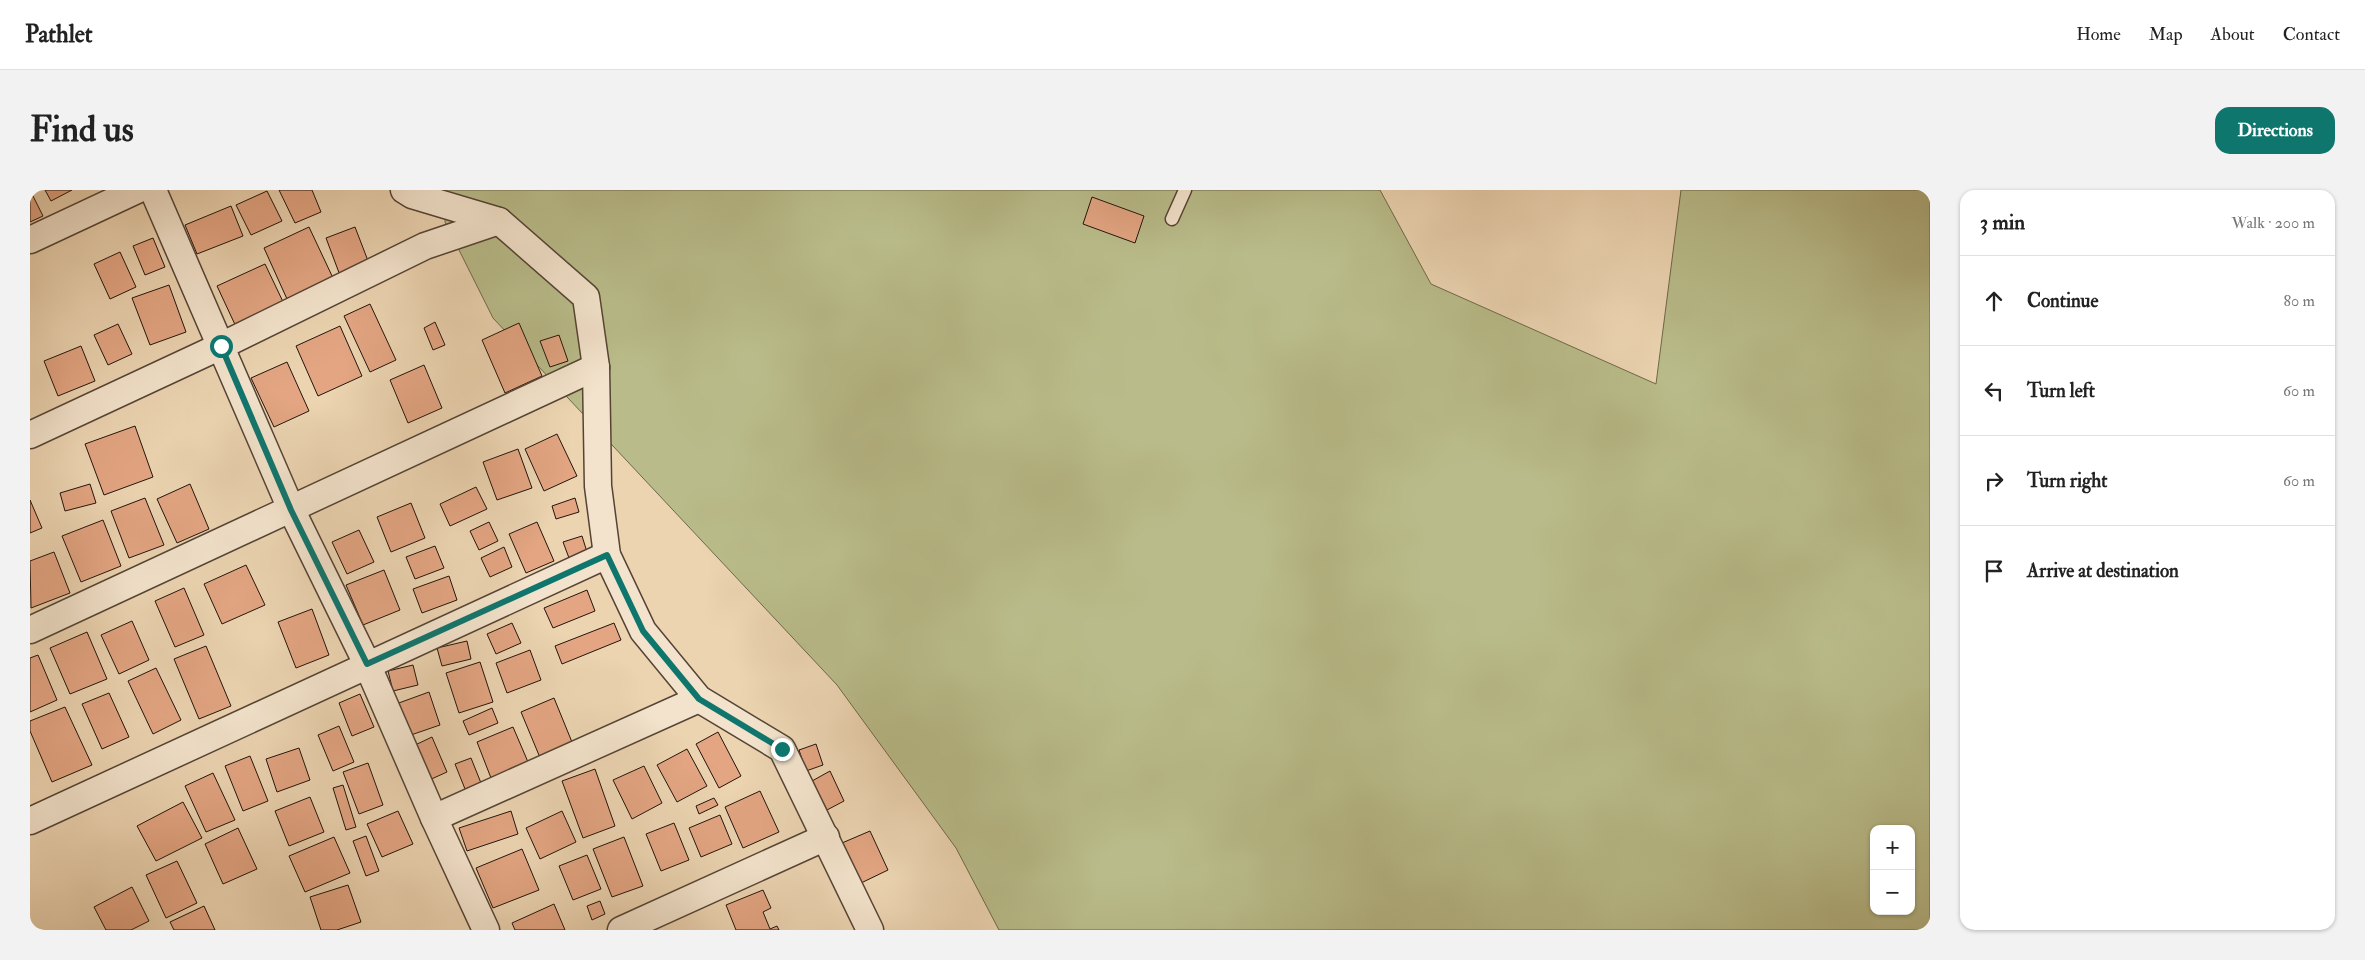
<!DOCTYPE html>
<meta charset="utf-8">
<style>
:root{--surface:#fff;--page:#f2f2f2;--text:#222;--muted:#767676;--line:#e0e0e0;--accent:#0f766e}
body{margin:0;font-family:"IM FELL Double Pica",serif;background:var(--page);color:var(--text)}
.controls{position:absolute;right:15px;bottom:15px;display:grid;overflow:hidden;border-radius:10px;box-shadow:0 1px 4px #0004}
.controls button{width:45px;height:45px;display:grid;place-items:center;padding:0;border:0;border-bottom:1px solid var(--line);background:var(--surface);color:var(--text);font:25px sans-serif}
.stop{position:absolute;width:15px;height:15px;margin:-11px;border:4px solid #0f766e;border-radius:50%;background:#fff}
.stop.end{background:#0f766e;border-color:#fff;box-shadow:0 1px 5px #0008}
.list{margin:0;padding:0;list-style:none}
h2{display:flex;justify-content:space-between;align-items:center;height:65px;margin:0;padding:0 20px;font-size:21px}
h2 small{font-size:16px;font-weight:400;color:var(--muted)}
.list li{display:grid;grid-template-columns:32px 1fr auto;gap:15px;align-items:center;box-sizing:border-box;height:90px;padding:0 20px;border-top:1px solid var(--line)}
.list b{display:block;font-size:19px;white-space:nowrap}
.list em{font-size:16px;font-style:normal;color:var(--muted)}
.icon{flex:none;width:28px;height:28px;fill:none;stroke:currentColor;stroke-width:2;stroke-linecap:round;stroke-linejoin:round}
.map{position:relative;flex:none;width:1900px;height:740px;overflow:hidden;border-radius:15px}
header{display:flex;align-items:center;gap:30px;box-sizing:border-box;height:70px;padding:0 25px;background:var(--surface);border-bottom:1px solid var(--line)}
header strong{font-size:24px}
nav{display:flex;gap:28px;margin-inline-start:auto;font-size:18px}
.intro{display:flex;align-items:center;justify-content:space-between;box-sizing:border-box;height:120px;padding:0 30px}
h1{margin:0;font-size:35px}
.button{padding:12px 22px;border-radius:15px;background:var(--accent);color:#fff;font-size:18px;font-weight:700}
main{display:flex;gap:30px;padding:0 30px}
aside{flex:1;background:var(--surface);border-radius:15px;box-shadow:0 1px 4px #0004}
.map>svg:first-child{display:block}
.green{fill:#b9bc8a;stroke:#6e684b;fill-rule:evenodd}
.building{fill:#e3a582;stroke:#23140c}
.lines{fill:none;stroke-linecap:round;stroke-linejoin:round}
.lane-casing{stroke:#554435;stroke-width:15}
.street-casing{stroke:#554435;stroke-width:29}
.lane{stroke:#f3e3cc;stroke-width:12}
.street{stroke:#f3e3cc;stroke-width:26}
.route{stroke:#0f766e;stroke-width:6}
</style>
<header>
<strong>Pathlet</strong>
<nav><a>Home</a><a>Map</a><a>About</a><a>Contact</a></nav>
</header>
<div class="intro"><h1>Find us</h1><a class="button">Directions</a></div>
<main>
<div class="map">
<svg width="1900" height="740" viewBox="0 0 1900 740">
<rect width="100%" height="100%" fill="#ecd4b1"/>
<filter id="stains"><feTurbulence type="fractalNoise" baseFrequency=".004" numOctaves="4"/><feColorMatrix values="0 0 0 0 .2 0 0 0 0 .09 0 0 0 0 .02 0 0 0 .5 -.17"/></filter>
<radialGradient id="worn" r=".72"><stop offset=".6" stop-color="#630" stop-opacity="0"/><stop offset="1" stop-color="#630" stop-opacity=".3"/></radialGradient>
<path class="green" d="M415,0H1350L1401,94L1626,194L1651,0H1900V740H969L926,658L807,495L463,128L415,32ZM1844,639H1881V721H1844Z"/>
<g class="building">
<path d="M0,0L13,26L0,32Z"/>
<path d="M15,0H42L21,11Z"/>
<path d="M249,0H282L291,22L265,33Z"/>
<path d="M237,1L252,31L221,45L206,15Z"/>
<path d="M1062,7L1114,26L1105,53L1053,34Z"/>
<path d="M201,16L213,46L167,64L155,35Z"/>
<path d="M279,37L303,88L257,109L234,58Z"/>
<path d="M325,37L340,76L311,88L296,48Z"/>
<path d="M123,48L135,77L115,85L103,56Z"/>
<path d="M90,62L106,97L80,109L64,74Z"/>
<path d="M235,74L256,118L208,141L187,96Z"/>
<path d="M139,95L156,142L120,155L102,108Z"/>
<path d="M340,114L366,170L340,182L314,126Z"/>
<path d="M405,132L415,155L403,160L394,138Z"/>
<path d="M489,133L512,186L475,203L452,150Z"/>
<path d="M88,134L102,164L78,175L64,145Z"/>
<path d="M310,136L332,186L288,206L266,156Z"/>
<path d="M529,145L538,171L520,177L510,151Z"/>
<path d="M51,156L65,191L28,206L14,171Z"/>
<path d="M257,172L279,221L244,237L221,188Z"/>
<path d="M394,175L412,218L378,233L360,190Z"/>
<path d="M105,236L123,287L74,305L55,254Z"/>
<path d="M527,244L547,286L514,301L495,259Z"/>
<path d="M488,259L502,298L467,310L453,272Z"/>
<path d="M60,294L66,313L35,321L30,303Z"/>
<path d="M160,294L179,339L147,353L127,309Z"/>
<path d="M446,297L457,319L420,336L410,314Z"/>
<path d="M115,308L134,355L99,368L81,321Z"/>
<path d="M545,308L549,322L526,329L522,316Z"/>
<path d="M0,310L12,338L0,343Z"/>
<path d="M381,313L395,348L361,362L347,327Z"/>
<path d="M73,330L91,376L51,392L32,346Z"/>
<path d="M459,332L468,351L449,360L440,341Z"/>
<path d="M507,332L524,371L496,383L479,344Z"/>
<path d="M329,340L344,372L317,384L302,352Z"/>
<path d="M552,346L557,362L539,368L533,352Z"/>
<path d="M405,356L414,378L385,389L376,367Z"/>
<path d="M474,357L482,377L460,387L451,368Z"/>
<path d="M24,362L40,403L1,418L0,371Z"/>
<path d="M216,375L235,415L192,434L174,394Z"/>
<path d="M354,380L370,420L333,435L316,395Z"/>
<path d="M419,386L427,410L392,423L383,399Z"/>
<path d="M154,398L174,445L145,457L125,411Z"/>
<path d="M557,400L565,421L523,438L514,418Z"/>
<path d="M282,419L299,465L266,478L248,432Z"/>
<path d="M102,431L119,470L89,484L71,445Z"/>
<path d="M482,433L491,453L466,464L457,444Z"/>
<path d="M584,433L591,450L532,474L525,456Z"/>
<path d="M57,442L77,489L40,504L20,458Z"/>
<path d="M437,451L441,469L412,476L407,458Z"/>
<path d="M176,456L201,516L169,529L144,469Z"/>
<path d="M500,460L511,490L477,503L466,473Z"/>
<path d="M8,465L27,510L0,522V468Z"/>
<path d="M450,472L463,512L429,523L416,483Z"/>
<path d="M383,475L388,495L363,501L358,481Z"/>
<path d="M126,478L151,530L123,544L98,491Z"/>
<path d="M399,502L410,535L378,546L366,514Z"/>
<path d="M79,503L99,547L72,559L52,514Z"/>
<path d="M330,504L344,537L322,546L309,513Z"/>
<path d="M524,508L544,557L511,570L491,522Z"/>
<path d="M35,517L62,575L22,592L0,541V531Z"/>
<path d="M462,518L468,533L439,545L433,531Z"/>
<path d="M309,536L324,572L303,581L288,545Z"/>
<path d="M483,537L498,572L461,588L447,552Z"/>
<path d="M688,542L711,586L689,598L666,554Z"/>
<path d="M402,547L417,582L397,591L381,557Z"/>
<path d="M786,554L793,575L776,581L769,560Z"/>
<path d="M269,558L280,590L247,602L236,569Z"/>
<path d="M657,559L677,596L647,612L627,575Z"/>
<path d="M220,566L238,611L213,621L195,576Z"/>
<path d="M441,568L451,593L435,599L425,574Z"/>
<path d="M338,573L353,615L329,624L313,582Z"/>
<path d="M614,576L632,613L602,629L583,590Z"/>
<path d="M565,579L585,636L553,648L532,591Z"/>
<path d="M800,581L814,611L797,620L782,591Z"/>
<path d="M183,583L205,630L176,642L155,596Z"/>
<path d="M313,595L326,637L316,640L303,598Z"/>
<path d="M730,601L749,642L713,658L695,617Z"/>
<path d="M280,607L294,642L259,656L245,621Z"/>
<path d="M684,608L688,615L669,624L666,616Z"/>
<path d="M153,612L172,648L126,671L107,636Z"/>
<path d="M368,621L383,654L352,667L337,634Z"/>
<path d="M481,621L488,644L437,661L429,638Z"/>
<path d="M532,621L546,652L510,669L496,638Z"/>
<path d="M690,625L702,654L671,667L659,638Z"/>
<path d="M644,633L659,670L631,681L616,644Z"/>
<path d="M208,638L227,679L193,694L175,654Z"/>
<path d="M840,641L858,680L831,693L812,653Z"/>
<path d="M336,646L349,681L336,686L323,651Z"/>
<path d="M304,647L320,683L275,702L259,666Z"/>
<path d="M594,647L613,696L582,707L563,659Z"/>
<path d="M492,659L509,700L463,718L446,678Z"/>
<path d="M557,665L571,699L543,710L529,676Z"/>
<path d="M147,671L167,713L136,728L116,685Z"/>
<path d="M318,695L331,732L307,740H291L280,707Z"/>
<path d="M102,697L119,731L101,740H76L64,717Z"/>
<path d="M733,700L741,718L733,722L740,739L747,736L749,740H706L696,715Z"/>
<path d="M570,711L575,724L562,730L557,716Z"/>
<path d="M524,714L535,740H485L482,733Z"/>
<path d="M174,716L185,740H144L140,732Z"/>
</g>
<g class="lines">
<g class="lane-casing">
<path id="lane" d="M1142,29L1155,0"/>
</g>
<g class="street-casing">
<g id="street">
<path d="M123,0L261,319L337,474L404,628L456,740"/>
<path d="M374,0L382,5L469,31L556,107L566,177L568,296L577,365L613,441L669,509L752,559L840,740"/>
<path d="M0,50L107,0"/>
<path d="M0,245L191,156L395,56L469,31"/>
<path d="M0,440L566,177"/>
<path d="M404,628L669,509"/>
<path d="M0,631L577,365"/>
<path d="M591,740L796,647"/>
</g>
</g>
<use href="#lane" class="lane"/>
<use href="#street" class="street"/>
</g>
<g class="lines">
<path class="route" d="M191,156L261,320L337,474L577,365L613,441L669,509L752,559"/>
</g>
<rect width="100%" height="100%" filter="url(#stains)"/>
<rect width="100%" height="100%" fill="url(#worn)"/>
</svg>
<div class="controls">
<button>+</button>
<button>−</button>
</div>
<div class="stop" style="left:191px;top:156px"></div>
<div class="stop end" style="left:752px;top:559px"></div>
</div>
<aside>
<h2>3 min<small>Walk · 200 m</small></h2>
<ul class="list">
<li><svg class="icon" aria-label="ahead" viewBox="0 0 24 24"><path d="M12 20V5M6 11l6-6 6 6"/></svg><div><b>Continue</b></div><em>80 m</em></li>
<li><svg class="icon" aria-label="left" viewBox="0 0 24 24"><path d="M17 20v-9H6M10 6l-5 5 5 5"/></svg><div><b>Turn left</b></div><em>60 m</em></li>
<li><svg class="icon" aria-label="right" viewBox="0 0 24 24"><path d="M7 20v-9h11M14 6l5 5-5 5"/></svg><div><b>Turn right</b></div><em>60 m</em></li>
<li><svg class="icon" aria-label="arrive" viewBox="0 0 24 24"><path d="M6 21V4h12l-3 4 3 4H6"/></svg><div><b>Arrive at destination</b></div></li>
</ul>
</aside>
</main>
